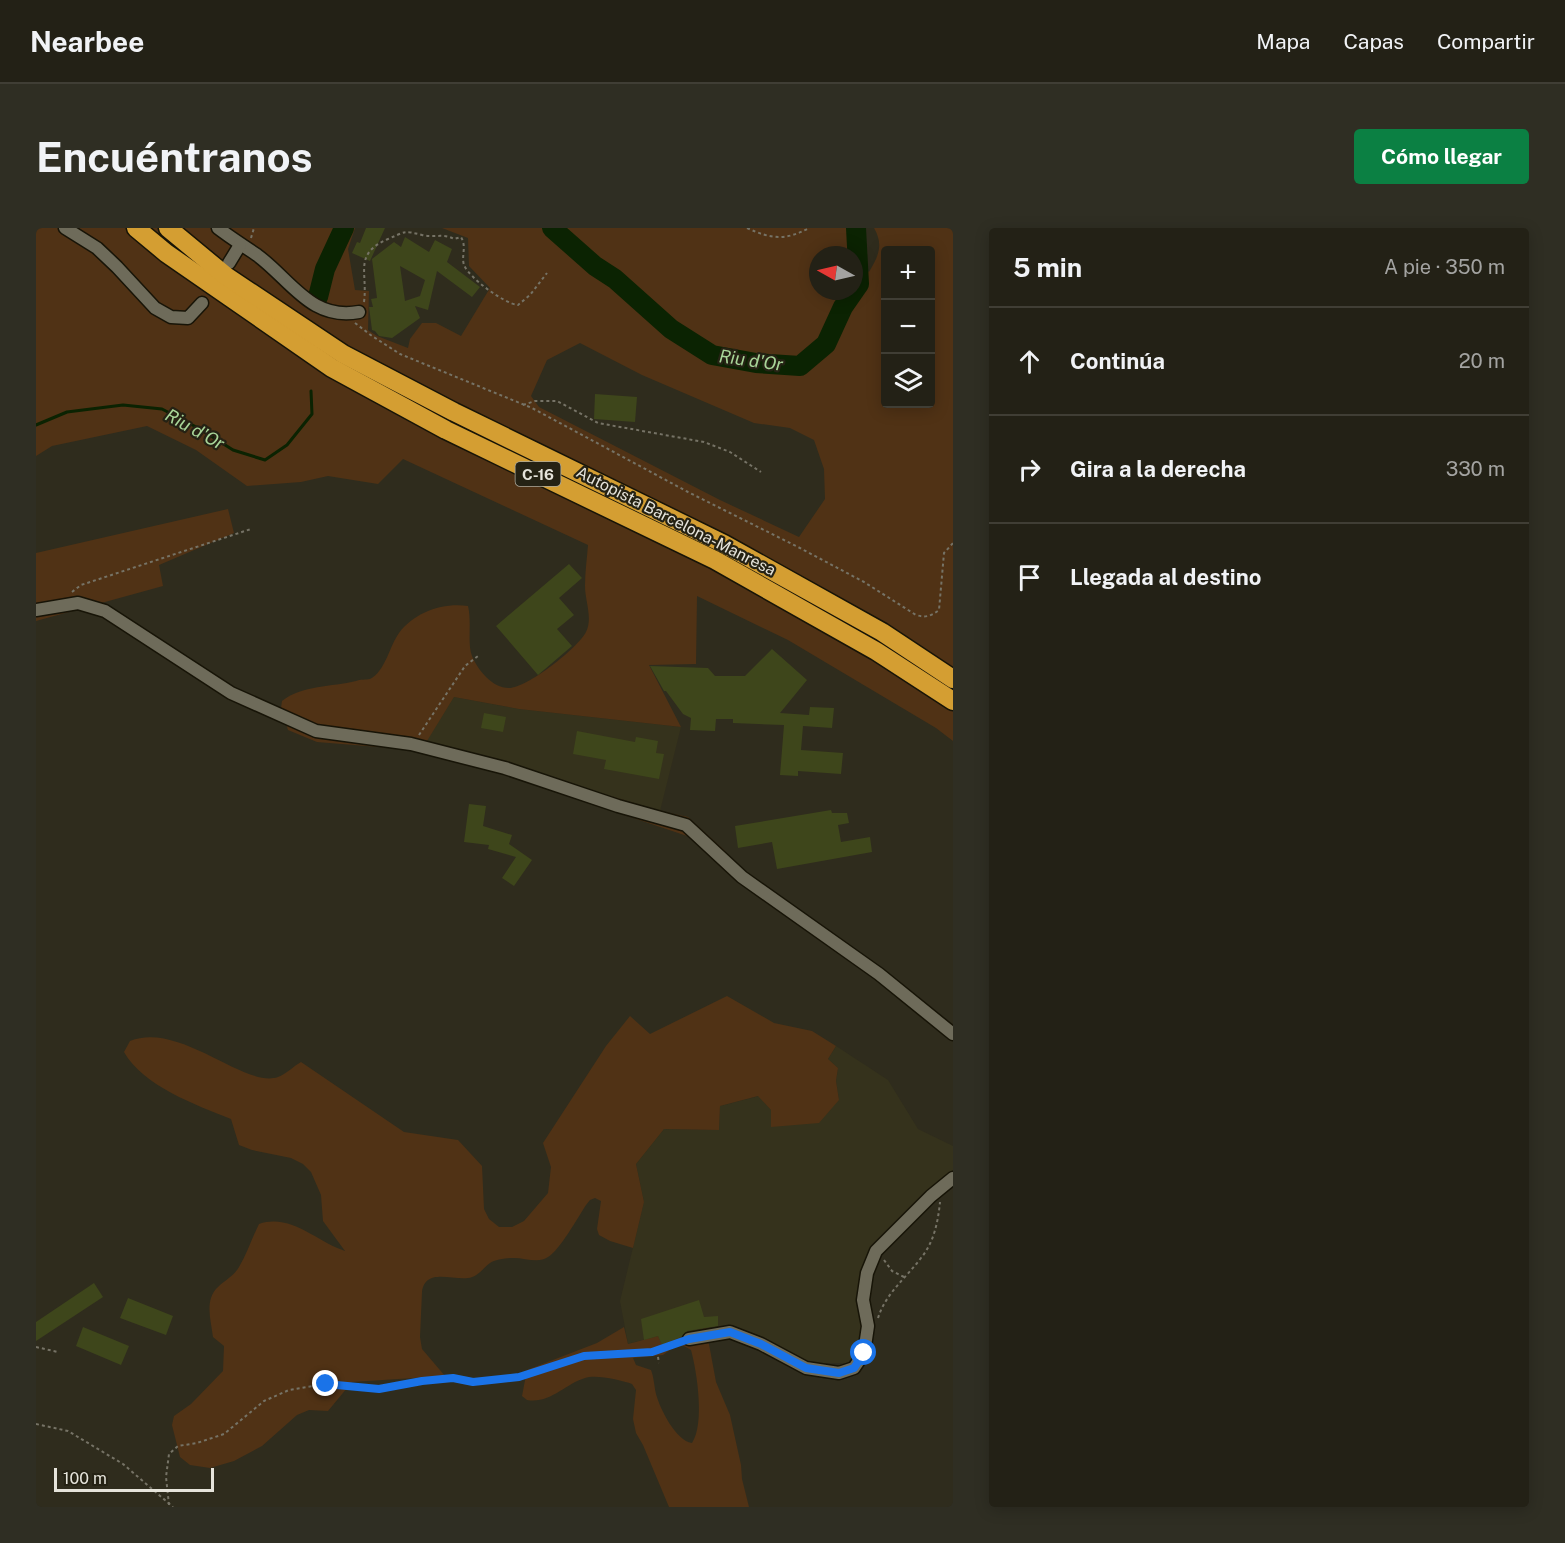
<!DOCTYPE html>
<html lang="es">
<meta charset="utf-8">
<style>
:root{--surface:#232116;--page:#2f2e23;--text:#f1f3f6;--muted:#a3a3a1;--line:#403e35;--accent:#0b8043}
body{margin:0;font-family:"Public Sans",sans-serif;background:var(--page);color:var(--text)}
.controls{position:absolute;right:18px;top:18px;display:grid;overflow:hidden;border-radius:6px;box-shadow:0 3px 15px #0003}
.controls button{width:54px;height:54px;display:grid;place-items:center;padding:0;border:0;border-bottom:2px solid var(--line);background:var(--surface);color:var(--text);font:30px sans-serif}
.compass{position:absolute;left:773px;top:18px;width:54px;height:54px;border-radius:50%;background:var(--surface);box-shadow:0 3px 15px #0003;rotate:278deg}
.scale{position:absolute;left:18px;bottom:15px;width:160px;box-sizing:border-box;padding-left:6px;border:3px solid #e6e4db;border-top:0;font-size:16px;line-height:21px;white-space:nowrap;color:#e6e4db;-webkit-text-stroke:4px #252214;paint-order:stroke}
.stop{position:absolute;width:18px;height:18px;margin:-14px;border:4px solid #1a73e8;border-radius:50%;background:#fff}
.stop.end{background:#1a73e8;border-color:#fff;box-shadow:0 2px 6px #0008}
.list{margin:0;padding:0;list-style:none}
h2{display:flex;justify-content:space-between;align-items:center;height:78px;margin:0;padding:0 24px;font-size:26px}
h2 small{font-size:20px;font-weight:400;color:var(--muted)}
.list li{display:grid;grid-template-columns:39px 1fr auto;gap:18px;align-items:center;box-sizing:border-box;height:108px;padding:0 24px;border-top:2px solid var(--line)}
.list b{display:block;font-size:22px;white-space:nowrap}
.list em{font-size:20px;font-style:normal;color:var(--muted)}
.icon{flex:none;width:33px;height:33px;fill:none;stroke:currentColor;stroke-width:2;stroke-linecap:round;stroke-linejoin:round}
.map{position:relative;flex:none;width:917px;height:1279px;overflow:hidden;border-radius:6px}
header{display:flex;align-items:center;gap:36px;box-sizing:border-box;height:84px;padding:0 30px;background:var(--surface);border-bottom:2px solid var(--line)}
header strong{font-size:28px}
nav{display:flex;gap:33px;margin-inline-start:auto;font-size:21px}
.intro{display:flex;align-items:center;justify-content:space-between;box-sizing:border-box;height:144px;padding:0 36px}
h1{margin:0;font-size:42px}
.button{padding:15px 27px;border-radius:6px;background:var(--accent);color:#fff;font-size:21px;font-weight:700}
main{display:flex;gap:36px;padding:0 36px}
aside{flex:1;background:var(--surface);border-radius:6px;box-shadow:0 3px 15px #0003}
.map>svg:first-child{display:block}
.built{fill:#35321c}
.green{fill:#503215;fill-rule:evenodd}
.lines{fill:none;stroke-linecap:round;stroke-linejoin:round}
.stream{stroke:#0b2302;stroke-width:3}
.river{stroke:#0b2302;stroke-width:20}
.building{fill:#3e461b;fill-rule:evenodd}
.street-casing{stroke:#171407;stroke-width:15}
.highway-casing{stroke:#171407;stroke-width:21}
.path{stroke:#767366;stroke-width:2;stroke-dasharray:3 3;stroke-linecap:butt}
.street{stroke:#6e6b5a;stroke-width:12}
.highway{stroke:#d49e32;stroke-width:18}
.route{stroke:#1a73e8;stroke-width:8}
.labels{text-anchor:middle;dominant-baseline:central;stroke-width:4.5;stroke-linejoin:round;paint-order:stroke}
.shield{fill:#252214;stroke:#acaa9f;stroke-width:1.5}
.shield-label{font-size:15px;font-weight:bold;fill:#e6e4db}
.street-label{font-size:16px;fill:#e6e4db;stroke:#252214}
.water-label{font-size:18px;font-style:italic;fill:#a8d598;stroke:#252214}
</style>
<header>
<strong>Nearbee</strong>
<nav><a>Mapa</a><a>Capas</a><a>Compartir</a></nav>
</header>
<div class="intro"><h1>Encuéntranos</h1><a class="button">Cómo llegar</a></div>
<main>
<div class="map">
<svg width="917" height="1279" viewBox="0 0 917 1279">
<rect width="100%" height="100%" fill="#2f2c1d"/>
<g class="built">
<path d="M418,469L483,481L645,499L624,583L390,513Z"/>
<path d="M800,818L852,852L882,901L917,918V942L878,978L832,1029L821,1078L828,1101L826,1112L812,1135H776L719,1107L690,1098L670,1100L626,1117L622,1108L592,1116L584,1073L608,974L600,936L628,901L683,902L684,878L723,868L735,882L803,872L800,853L802,840L792,831Z"/>
</g>
<g class="green">
<path d="M0,0H319L312,21L319,62L333,63L332,102L341,108L372,120L374,111L386,95H400L425,108L454,60L433,38L432,10L406,0H817V27H782V63H818V30L833,44C842,29 848,17 838,0H917V513L900,500L752,412L661,368L660,436L613,437L645,499L483,481L418,469L391,513L624,583L652,589L689,623L680,631L660,611L464,545L368,521L281,514L252,502L245,480L246,473C266,457 296,459 320,453C324,451 330,452 334,451C349,444 354,417 363,405C378,384 408,374 432,378C436,395 431,415 436,428C442,442 456,460 473,460C491,460 542,420 550,404C557,390 549,373 549,358C549,344 551,330 552,317L367,231L342,256L292,248L265,254L211,258L160,222L111,198L16,218L0,228ZM849,22H894V176H849ZM544,115L606,147L718,195L754,200L778,212L788,241L789,271L763,309L684,272L503,179L495,168L511,132Z"/>
<path d="M192,281L198,305L123,337L127,358L0,393V325Z"/>
<path d="M691,768L738,795L776,803L800,818L792,831L802,840L800,853L803,872L783,895L735,899V882L722,868L684,878L683,902L628,901L600,936L608,974L597,1020L574,1013L563,1007L561,1001L565,973L559,970L554,972L550,977C542,989 524,1022 512,1029C502,1036 487,1029 476,1030C471,1030 458,1032 454,1035C447,1040 442,1049 432,1050C415,1052 389,1040 386,1064L384,1109L386,1121L409,1148L316,1154L292,1183L273,1182L261,1187L226,1218L198,1233L174,1240L154,1237L144,1229L136,1197L138,1188L155,1176L187,1143L188,1118L177,1109C175,1092 168,1072 182,1059C189,1052 197,1049 203,1039C211,1026 216,1010 223,996C255,985 281,1014 309,1023L287,993L285,967L275,944L267,936L255,930L216,922L203,917L195,891C160,877 107,858 88,824L94,813C144,793 209,861 242,849C250,846 258,838 265,834L368,904L422,912L446,938L448,981L453,991L463,999H476L488,993L512,965L515,939L507,915L570,818L594,788L614,806Z"/>
<path d="M588,1099L592,1116L622,1108L626,1116L670,1100L680,1154L694,1187L705,1237L706,1251L713,1279H633L607,1217L600,1205L597,1191L600,1162L596,1156C586,1152 559,1146 549,1150C529,1156 514,1176 491,1172L486,1168L491,1142L561,1115ZM640,1117L648,1118L655,1122C661,1144 669,1196 656,1215C640,1213 624,1181 620,1166C618,1157 618,1150 615,1142L600,1137L597,1130L627,1127Z"/>
</g>
<g class="lines">
<path class="stream" d="M0,197L31,184L87,177L126,181L164,201L197,222L229,232L251,217L276,186L275,163"/>
<g class="river">
<path d="M516,0L559,38L579,51L635,101L676,127L720,135L764,138L790,116L807,79L823,56L820,0"/>
<path d="M282,69L289,41L308,0"/>
</g>
</g>
<g class="building">
<path d="M330,0H349L334,33L316,25L321,14L324,15Z"/>
<path d="M369,9L393,24L399,12L416,21L411,34L444,59L436,69L401,43L392,82L379,78L384,90L356,110L343,108L339,103L336,102L333,79H337L335,71L341,70L336,31L358,14L365,19ZM364,38L389,52L384,68L369,73Z"/>
<path d="M559,166L601,169L599,194L558,191Z"/>
<path d="M533,336L546,350L523,370L538,387L521,401L536,418L502,447L460,398Z"/>
<path d="M736,421L771,452L744,485L773,487L774,479L798,480L796,500L767,498L765,522L807,525L805,546L762,543V548L744,547L748,497L697,495V491H680L679,503L654,502L655,490L647,486L630,463H628L614,438L672,440L679,448H709Z"/>
<path d="M448,485L470,489L467,504L445,500Z"/>
<path d="M541,503L599,514L600,509L622,513L620,525L628,526L623,551L568,541L570,532L537,526Z"/>
<path d="M433,576L450,578L447,598L476,607L473,616L496,632L478,658L466,650L480,629L452,621L453,617L428,614Z"/>
<path d="M795,582L796,585H811L813,595L802,597L805,614L834,609L836,624L741,641L736,614L702,620L699,598Z"/>
<path d="M58,1055L67,1069L0,1113V1094Z"/>
<path d="M92,1070L137,1088L130,1107L84,1090Z"/>
<path d="M663,1072L668,1089L682,1088V1098L651,1103L645,1109L626,1117L622,1108L608,1112L605,1091Z"/>
<path d="M47,1099L93,1118L85,1137L40,1118Z"/>
</g>
<g class="lines">
<g class="street-casing">
<g id="street">
<path d="M29,0L61,20L81,39L119,80L135,89L152,90L166,75"/>
<path d="M182,0C195,10 208,18 221,27C255,52 275,93 323,84"/>
<path d="M193,35L204,17"/>
<path d="M0,382L42,375L69,383L195,465L280,503L375,516L469,540L582,578L650,597L706,649L843,746L917,806"/>
<path d="M653,1111L694,1104L725,1116L770,1140L803,1145L818,1140L828,1125L832,1098L827,1072L831,1045L840,1023L895,968L917,950"/>
</g>
</g>
<g class="highway-casing">
<g id="highway">
<path d="M100,0L130,25L296,140L410,202L679,332L840,423L917,473"/>
<path d="M132,0L190,48L307,126L418,184L688,316L846,404L917,451"/>
</g>
</g>
<g class="path">
<path d="M711,0C735,11 749,13 773,0"/>
<path d="M215,10L218,0"/>
<path d="M328,74C332,44 317,26 352,11C369,4 367,2 386,7C397,10 408,5 418,11L425,9C431,19 425,28 428,37C433,50 469,76 482,77L494,67L511,45"/>
<path d="M319,95L336,108L364,126L496,180L652,264L762,319L828,354L880,387C890,390 895,388 903,382L908,325L917,315"/>
<path d="M487,177L499,173H521L562,195L668,214L694,224L725,244"/>
<path d="M36,364L45,357L215,301"/>
<path d="M383,507L429,438L442,428"/>
<path d="M848,1032L856,1043L868,1049"/>
<path d="M842,1090C850,1065 869,1051 885,1030C898,1014 902,994 904,974"/>
<path d="M0,1119L22,1124"/>
<path d="M621,1123L623,1135"/>
<path d="M0,1196L32,1203L87,1236L137,1279"/>
<path d="M133,1277L130,1249L133,1226L142,1218L161,1215L188,1206L228,1173L253,1162L290,1156L343,1161L386,1153L417,1150L437,1154L483,1149L548,1128L616,1124L643,1115"/>
</g>
<use href="#street" class="street"/>
<use href="#highway" class="highway"/>
</g>
<g class="lines">
<path class="route" d="M290,1156L343,1161L386,1153L417,1150L437,1154L483,1149L548,1128L616,1124L653,1111L694,1104L725,1116L770,1140L803,1145L818,1140L828,1125"/>
</g>
<g class="labels">
<rect class="shield" x="479.5" y="234" width="45" height="24" rx="4.5"/>
<g class="shield-label">
<text x="502" y="246">C-16</text>
</g>
<g class="street-label">
<text transform="translate(640 293) rotate(27)">Autopista Barcelona-Manresa</text>
</g>
<g class="water-label">
<text transform="translate(715 132) rotate(8)">Riu d'Or</text>
<text transform="translate(159 201) rotate(29)">Riu d'Or</text>
</g>
</g>
</svg>
<div class="controls">
<button>+</button>
<button>−</button>
<button><svg class="icon" aria-label="layers" viewBox="0 0 24 24"><path d="M12 4l9 5-9 5-9-5zM3 14l9 5 9-5"/></svg></button>
</div>
<svg class="compass" viewBox="-18 -18 36 36"><path d="M0-13l5 13h-10z" fill="#e53935"/><path d="M0 13l5-13h-10z" fill="#a3a3a1"/></svg>
<div class="scale">100 m</div>
<div class="stop" style="left:828px;top:1125px"></div>
<div class="stop end" style="left:290px;top:1156px"></div>
</div>
<aside>
<h2>5 min<small>A pie · 350 m</small></h2>
<ul class="list">
<li><svg class="icon" aria-label="ahead" viewBox="0 0 24 24"><path d="M12 20V5M6 11l6-6 6 6"/></svg><div><b>Continúa</b></div><em>20 m</em></li>
<li><svg class="icon" aria-label="right" viewBox="0 0 24 24"><path d="M7 20v-9h11M14 6l5 5-5 5"/></svg><div><b>Gira a la derecha</b></div><em>330 m</em></li>
<li><svg class="icon" aria-label="arrive" viewBox="0 0 24 24"><path d="M6 21V4h12l-3 4 3 4H6"/></svg><div><b>Llegada al destino</b></div></li>
</ul>
</aside>
</main>
